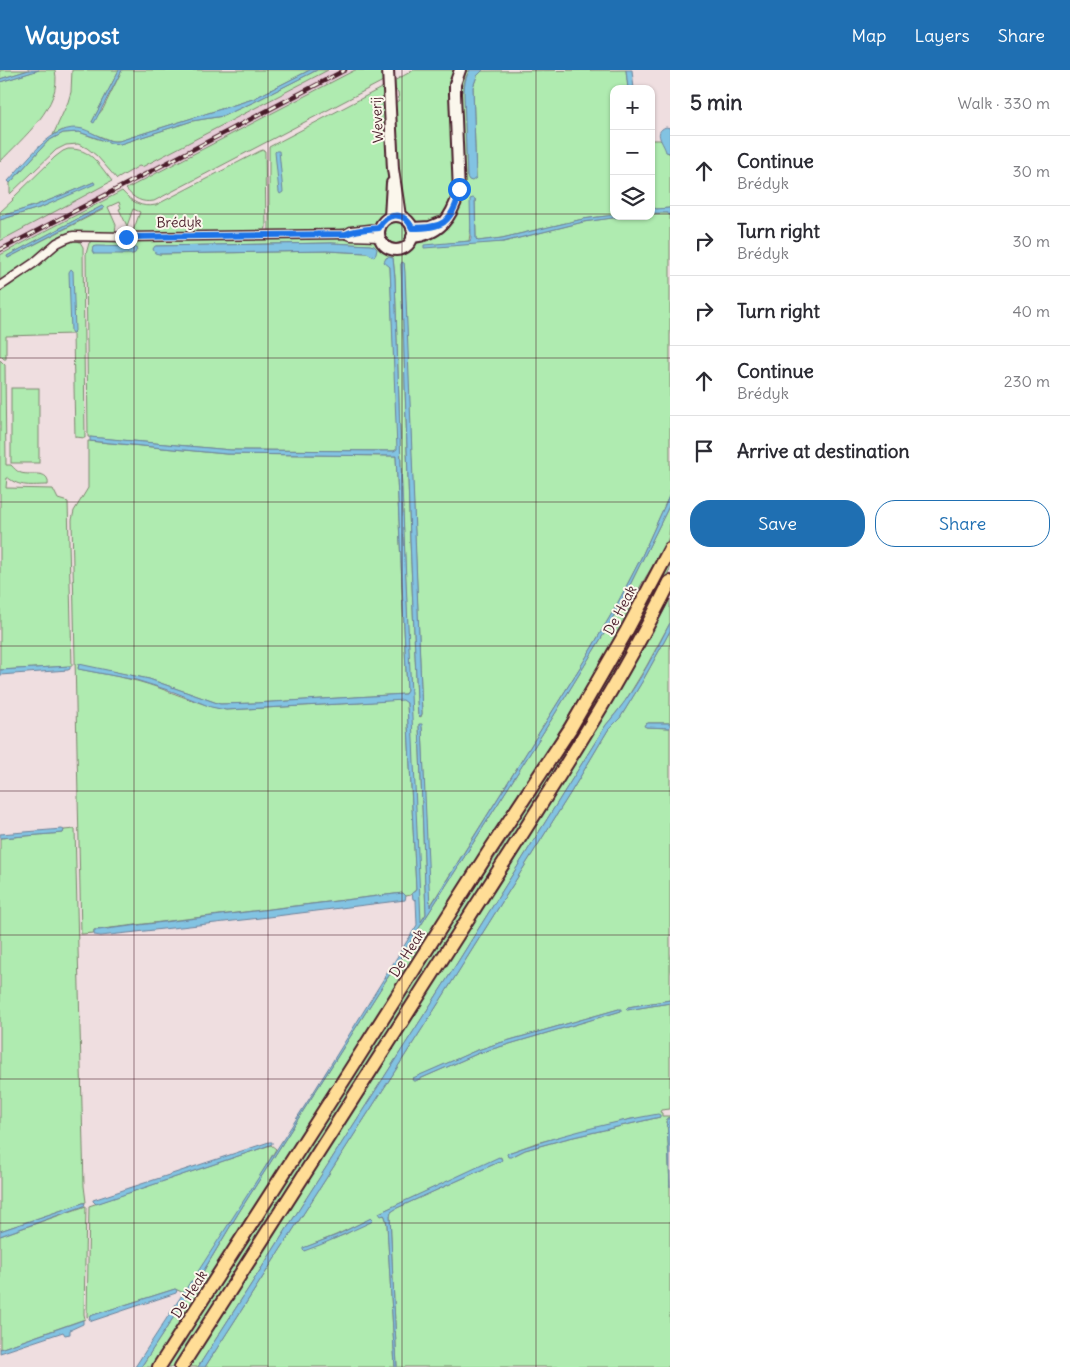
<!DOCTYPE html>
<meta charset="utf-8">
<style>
:root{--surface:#fff;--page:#f2f2f3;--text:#2b2b33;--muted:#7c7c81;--line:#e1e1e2;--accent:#1f6fb2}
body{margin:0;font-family:Delius,sans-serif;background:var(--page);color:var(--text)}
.controls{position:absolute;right:15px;top:15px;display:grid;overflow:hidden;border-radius:10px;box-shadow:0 1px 4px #0004}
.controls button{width:45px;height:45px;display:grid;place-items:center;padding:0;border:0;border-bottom:1px solid var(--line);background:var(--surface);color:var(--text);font:25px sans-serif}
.stop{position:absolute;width:15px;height:15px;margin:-11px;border:4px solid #1a73e8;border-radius:50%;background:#fff}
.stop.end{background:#1a73e8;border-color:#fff;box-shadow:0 1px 5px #0008}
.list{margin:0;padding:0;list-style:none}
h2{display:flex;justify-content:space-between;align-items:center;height:65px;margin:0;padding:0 20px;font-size:21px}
h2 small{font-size:16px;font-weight:400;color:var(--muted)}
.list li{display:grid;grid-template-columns:32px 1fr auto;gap:15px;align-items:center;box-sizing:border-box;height:70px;padding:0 20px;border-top:1px solid var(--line)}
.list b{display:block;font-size:19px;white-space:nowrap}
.list p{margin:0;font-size:16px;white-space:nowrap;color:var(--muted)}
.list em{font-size:16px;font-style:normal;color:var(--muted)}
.actions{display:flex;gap:10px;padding:15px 20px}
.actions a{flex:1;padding:11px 0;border:1px solid var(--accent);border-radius:20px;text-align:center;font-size:18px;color:var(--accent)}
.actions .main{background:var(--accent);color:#fff}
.icon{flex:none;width:28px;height:28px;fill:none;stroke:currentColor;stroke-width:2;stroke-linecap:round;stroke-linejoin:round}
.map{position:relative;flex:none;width:670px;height:1297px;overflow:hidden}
header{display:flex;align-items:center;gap:30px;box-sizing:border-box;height:70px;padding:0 25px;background:var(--accent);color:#fff}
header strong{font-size:24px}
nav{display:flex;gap:28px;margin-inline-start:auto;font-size:18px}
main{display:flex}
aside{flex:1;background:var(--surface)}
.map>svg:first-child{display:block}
.built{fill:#e6cdd8}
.green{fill:#afebb0;stroke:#7c856e;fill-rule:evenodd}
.water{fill:#82c3e2;stroke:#6c8199}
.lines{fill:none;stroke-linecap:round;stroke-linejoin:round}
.minor-casing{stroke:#4a1f2b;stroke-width:11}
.tertiary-casing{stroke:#4a1f2b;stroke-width:14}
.trunk-casing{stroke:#4a1f2b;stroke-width:16}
.minor{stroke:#fbf7ec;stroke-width:8}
.tertiary{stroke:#fbf7ec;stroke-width:10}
.trunk{stroke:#ffdd96;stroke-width:12}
.rail-casing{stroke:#4a1f2b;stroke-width:4.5}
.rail{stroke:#fbf7ec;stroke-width:2.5;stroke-dasharray:8;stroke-linecap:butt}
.route{stroke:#1a73e8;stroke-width:6}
.grid{fill:none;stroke:#4a1f2b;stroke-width:1;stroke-opacity:0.55}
.labels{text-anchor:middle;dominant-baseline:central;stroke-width:4;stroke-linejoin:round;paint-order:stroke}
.street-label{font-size:14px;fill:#4a1f2b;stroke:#fbf7ec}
</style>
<header>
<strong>Waypost</strong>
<nav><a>Map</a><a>Layers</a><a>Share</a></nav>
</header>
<main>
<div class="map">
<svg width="670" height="1297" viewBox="0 0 670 1297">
<rect width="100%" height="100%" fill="#efdee0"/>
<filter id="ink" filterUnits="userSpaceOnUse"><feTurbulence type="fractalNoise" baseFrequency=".02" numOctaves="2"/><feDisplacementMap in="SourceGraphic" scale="10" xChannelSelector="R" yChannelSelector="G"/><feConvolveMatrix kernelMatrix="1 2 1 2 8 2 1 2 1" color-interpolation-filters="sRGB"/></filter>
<g filter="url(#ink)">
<g class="built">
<path d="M328,0H355L146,108L138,114L128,103L140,96L142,97Z"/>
<path d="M103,116L112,127L0,185V171Z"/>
</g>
<g class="green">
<path d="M0,0H29L0,9Z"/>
<path d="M39,0H55C63,36 22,68 0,92V12Z"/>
<path d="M72,0H119L92,52L103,39L122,0H310L253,29L119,71H112L81,59L63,60L53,65L68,32L71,22Z"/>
<path d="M317,0H328L142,97L139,96L117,109L97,86L87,78L78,74L66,75L56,80L10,124V113L48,71L63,63L79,62L98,69L120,74L192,51L223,46L254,32Z"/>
<path d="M355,0H384L385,10L154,131C142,133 134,129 126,119Z"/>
<path d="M414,0H455V123L448,140L439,149L431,153L417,154L405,143L398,103L394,34L399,30L398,22L393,18L392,12Z"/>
<path d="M464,0H470L466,7L464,15L467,107L476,108L473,17L477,6L482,1L626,0L628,19H614V145L583,149L502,168L478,171L476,169L475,129L469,171L424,176L503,172L583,152L627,146H651V143H667L670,145V424L641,488L615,538L584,591L429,838L422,657L419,654L426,844L420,853L401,396L395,208L393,188L388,187L386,188L390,197L398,379L394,381L231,380L88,367L86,184L89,173L94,170L126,171L341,168L372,170L388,182L397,183L407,180L415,172L454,146L459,14ZM332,173L369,175L374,176L367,183L327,181L159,184L156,176ZM404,193L422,644L421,647L418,645L417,630L410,470L401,194Z"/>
<path d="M385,16L389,102L388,140L385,145L371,156L334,160L269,162V77Z"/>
<path d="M651,70H660L665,75L668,83H670V138L656,139L653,137L651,127Z"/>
<path d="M68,79C91,78 99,95 112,111L0,171V150L42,137L94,112C63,125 33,138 0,146V142L13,130L12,129L55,87L63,81Z"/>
<path d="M263,80L265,81L266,158L263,162L132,164L140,142L133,139L127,156L119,139L121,138L119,132L108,137L116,155L115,164L75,163L58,167L18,200L0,212V185L122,121C132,132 141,138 156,135L260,81ZM102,136L104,139L8,188L7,186Z"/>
<circle cx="396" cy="163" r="11"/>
<path d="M76,170L80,172L83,177L85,368L75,367L73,264L6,266V289H4L0,285V221L11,215L62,175Z"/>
<path d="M0,290L5,295L6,395H11C14,398 16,401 21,403C31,406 50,399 48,415C31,415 20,418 7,407L6,418L53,419L58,429L68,432L72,596L0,600Z"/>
<rect x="11" y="318" width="28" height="75"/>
<path d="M88,371L226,384L396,386L407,621L405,624L256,633L220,634L149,609L80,595L78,597L79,599C98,603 118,606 137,611C167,619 196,634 226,640L359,633L404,629L407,633L416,819L415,821L412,823L411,825L406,826L403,823L94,860V863L81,864L72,450L74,441L88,418Z"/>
<path d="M670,434C670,444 670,457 669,466C664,482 652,496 644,510C636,523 631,536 626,550L567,649L484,781L153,1297H141L192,1219L191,1211L184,1223L175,1219L87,1247L89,1136L271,1075L276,1079L201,1205L239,1142L553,647L605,562L626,523Z"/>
<path d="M670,494V499L647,545L582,658L176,1297H165L463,833C495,790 523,744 551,699C593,632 635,565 670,494Z"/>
<path d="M670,529V553L646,597L624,633L606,655L449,906L198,1297H188L650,563L659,550Z"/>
<path d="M670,561V653H648L646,657L670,658V930L628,937L626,939L627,940L670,933V1039L661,1040L660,1042L662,1043V1046H670V1048H667L670,1117V1297H397L390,1146L391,1142L397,1138L501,1091V1087L379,1143L385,1146L387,1154L395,1297H205L438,934L571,722L608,660L620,648L642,612ZM619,939L621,941L479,983L415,1011L412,1009L475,981L496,974ZM660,1047L565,1069L525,1080L511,1087L508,1083L536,1073L631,1049ZM372,1148L346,1164L304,1180V1178L336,1165Z"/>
<path d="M75,759L84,1116L86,1132L0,1161V768L63,763L64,760Z"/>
<path d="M86,1136L84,1244L85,1249L0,1279V1166Z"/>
</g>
<g class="water">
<path d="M29,0H39L0,12V9Z"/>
<path d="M119,0H122L94,53L92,52Z"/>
<path d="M310,0H317L254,32L223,46L192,51L120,74L111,73L79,62L63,63L48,71L10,113L8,111C26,92 53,51 83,59C95,63 107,73 119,71L253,29Z"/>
<path d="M470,0H483L477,6L473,17L476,108L472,111L469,110L467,107L464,25C464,15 465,8 470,0Z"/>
<path d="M626,0H632L634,19H628Z"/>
<path d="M666,57L670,58V83L666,82C664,73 652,62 666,57Z"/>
<path d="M276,81H279L283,122L280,124L279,122L275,82Z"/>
<path d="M94,112L95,114L42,137L0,150V146C33,138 63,125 94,112Z"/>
<path d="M651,127L653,137L656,139L670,138V145L667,143H651Z"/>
<path d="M473,128L475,129L476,169L478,171L502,168L583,149L614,145V146H627L583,152L503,172L424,178V175L470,171L471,169L470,129Z"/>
<path d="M102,136L104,138L8,188L7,186Z"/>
<path d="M332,173L370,175L374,176L377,179L376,184L374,187L367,183L327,181L159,184L155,183L153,179L155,176Z"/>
<path d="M97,176L134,177L137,179L135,183L133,184H94L92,181L93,177Z"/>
<path d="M389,187L393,188L395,208L401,396L421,852L426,844L419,654H422V657L430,837L584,591L615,538L641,488L670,424V434L626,523L605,562L553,647L239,1142L201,1205L198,1207L197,1203L313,1023L417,855L416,830L413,829L412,823L415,821L416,819L407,633L403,630L359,633L226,640L211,637L174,622L136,610L78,599L79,594L149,609L220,634L256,633L405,624L407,621L396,386L226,384L90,371V367L231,380L394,381L397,379L390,197L384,192L386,188Z"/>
<path d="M402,192L404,193L405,202L422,644L420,647L418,645L417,630L410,470L401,194Z"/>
<path d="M71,199L73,201L75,261L73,263L71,262L69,202Z"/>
<path d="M670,553V561L642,612L620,648L608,660L571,722L438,934L205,1297H198L449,906L606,655C633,625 652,588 670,553Z"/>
<path d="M70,596V599L68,600L0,605V600Z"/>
<path d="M648,653H670V658L646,657L644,656L645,654Z"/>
<path d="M62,759L64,760L63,763L0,768V764Z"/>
<path d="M403,823L406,826L405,830L260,848L101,866L94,865V860H98Z"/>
<path d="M670,930V933L627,940L626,939L628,937Z"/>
<path d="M619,939H621V941L479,983L415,1011L412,1010L413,1008L475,981L496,974Z"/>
<path d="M658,1044L660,1045V1047L565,1069L525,1080L511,1087H508L507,1084L508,1083C556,1066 607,1053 658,1044Z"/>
<path d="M667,1048H670V1117Z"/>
<path d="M269,1072H272V1074L256,1080L96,1134L93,1131V1130Z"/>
<path d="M499,1087L502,1089L501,1091L397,1138L391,1142L390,1146L397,1297H395L387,1154L385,1146L384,1145L381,1146L379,1143Z"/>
<path d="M83,1133H85L84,1136L0,1166V1161Z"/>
<path d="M371,1148L373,1150L371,1152C349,1162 327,1173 304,1181L303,1180V1178L337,1165Z"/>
<path d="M191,1211H195L192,1219L141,1297H135Z"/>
<path d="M175,1219L177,1220L176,1223L92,1251L89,1249L90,1246Z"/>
<path d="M83,1250V1254L70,1260V1264L65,1265L63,1262L0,1283V1279Z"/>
</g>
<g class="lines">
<g class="minor-casing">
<g id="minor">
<path d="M346,164L351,166L379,167"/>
<path d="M0,216L34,193L57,173L65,169L73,166L126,167L346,164L351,161L379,158"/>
</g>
</g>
<g class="tertiary-casing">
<g id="tertiary">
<path d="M388,0L393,99L400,146"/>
<circle cx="396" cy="163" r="17"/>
<path d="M390,147L392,113"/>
<path d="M412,158L430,157L440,153"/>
<path d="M412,167C440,165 451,148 459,123L455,24V14L460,0"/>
</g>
</g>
<g class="trunk-casing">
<g id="trunk">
<path d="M159,1297L347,1005L488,783L570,659L626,562L670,479"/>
<path d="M181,1297C278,1147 374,997 469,847C539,737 612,628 670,512"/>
</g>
</g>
<use href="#minor" class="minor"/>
<use href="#tertiary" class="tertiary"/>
<use href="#trunk" class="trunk"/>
<g class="rail-casing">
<path id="rail" d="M0,180L345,0"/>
</g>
<use href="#rail" class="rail"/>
</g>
</g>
<g class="lines" filter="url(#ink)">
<path class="route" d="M126,167L346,164C356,159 368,159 379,158C386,142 405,141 412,158C421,158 437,157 444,152C453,145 459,129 459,119"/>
</g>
<path class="grid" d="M134,0V1297M268,0V1297M402,0V1297M536,0V1297M0,144H614M651,144H670M0,288H670M0,432H670M0,576H670M0,721H670M0,865H670M0,1009H670M0,1153H670"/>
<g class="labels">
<g class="street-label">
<text transform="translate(377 50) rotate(-93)">Weverij</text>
<text transform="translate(179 152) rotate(-1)">Brédyk</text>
<text transform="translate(620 540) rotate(-62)">De Heak</text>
<text transform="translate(407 883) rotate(-58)">De Heak</text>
<text transform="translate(189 1224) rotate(-57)">De Heak</text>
</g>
</g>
</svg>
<div class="controls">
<button>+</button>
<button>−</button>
<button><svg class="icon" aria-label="layers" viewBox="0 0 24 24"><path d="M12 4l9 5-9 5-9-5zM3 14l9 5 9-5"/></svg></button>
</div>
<div class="stop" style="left:459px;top:119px"></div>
<div class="stop end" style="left:126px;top:167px"></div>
</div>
<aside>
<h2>5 min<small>Walk · 330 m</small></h2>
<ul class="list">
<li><svg class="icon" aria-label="ahead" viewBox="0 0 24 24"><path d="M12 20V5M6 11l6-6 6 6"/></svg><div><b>Continue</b><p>Brédyk</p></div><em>30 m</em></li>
<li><svg class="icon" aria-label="right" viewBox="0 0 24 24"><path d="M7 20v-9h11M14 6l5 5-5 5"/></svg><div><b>Turn right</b><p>Brédyk</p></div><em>30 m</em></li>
<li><svg class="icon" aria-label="right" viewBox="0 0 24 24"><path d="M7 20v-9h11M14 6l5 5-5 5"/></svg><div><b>Turn right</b></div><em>40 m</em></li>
<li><svg class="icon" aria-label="ahead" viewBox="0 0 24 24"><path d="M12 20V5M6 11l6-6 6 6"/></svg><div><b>Continue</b><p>Brédyk</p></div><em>230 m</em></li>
<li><svg class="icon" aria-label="arrive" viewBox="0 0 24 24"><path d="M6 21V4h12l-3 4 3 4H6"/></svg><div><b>Arrive at destination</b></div></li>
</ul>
<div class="actions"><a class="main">Save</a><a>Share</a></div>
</aside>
</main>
